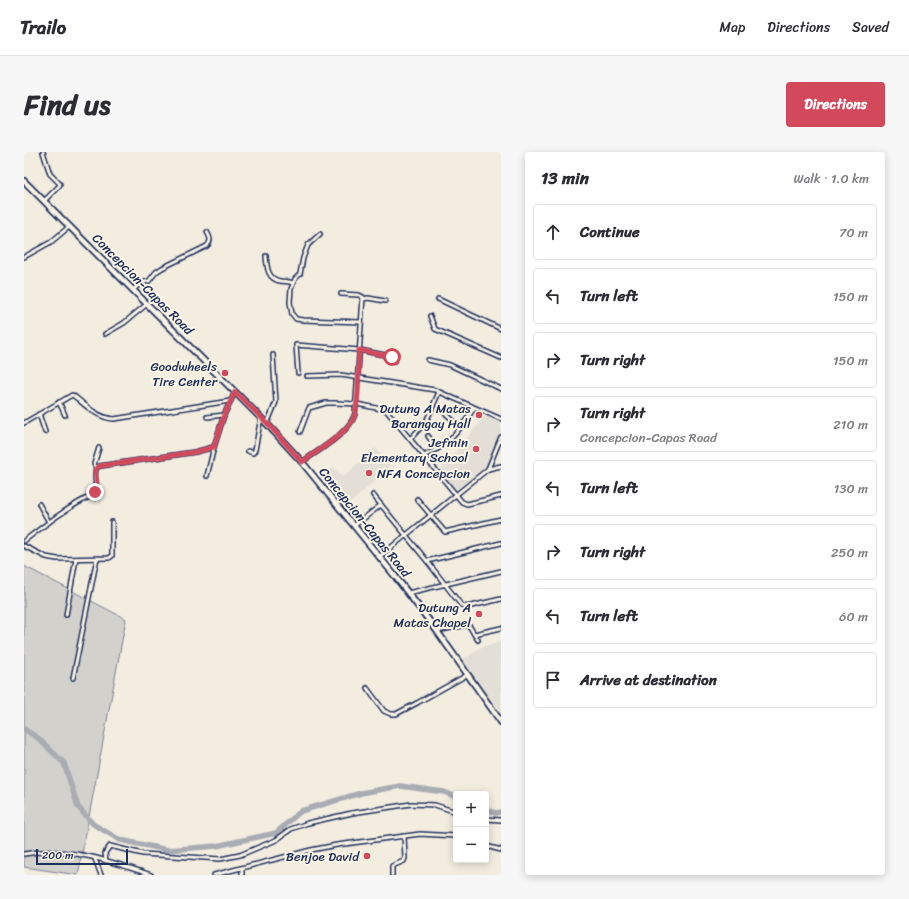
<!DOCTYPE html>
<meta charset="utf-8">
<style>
:root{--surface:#fff;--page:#f7f7f7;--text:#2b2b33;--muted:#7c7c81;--line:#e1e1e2;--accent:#d1495b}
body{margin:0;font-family:Sriracha,sans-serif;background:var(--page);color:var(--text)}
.controls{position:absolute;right:12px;bottom:12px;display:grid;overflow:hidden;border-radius:4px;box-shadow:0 2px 10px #0003}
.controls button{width:36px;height:36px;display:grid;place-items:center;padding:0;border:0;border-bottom:1px solid var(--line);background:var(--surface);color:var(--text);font:20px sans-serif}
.scale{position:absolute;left:12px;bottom:10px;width:92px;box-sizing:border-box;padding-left:4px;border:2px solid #1b2f5e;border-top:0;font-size:11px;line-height:14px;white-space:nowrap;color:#1b2f5e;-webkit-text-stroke:3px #fcf5e5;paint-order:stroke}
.stop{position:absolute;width:12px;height:12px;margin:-9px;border:3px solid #d1495b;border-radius:50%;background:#fff}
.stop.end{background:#d1495b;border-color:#fff;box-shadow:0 1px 4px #0008}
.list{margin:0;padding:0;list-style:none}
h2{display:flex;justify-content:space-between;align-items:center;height:52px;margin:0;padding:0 16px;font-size:17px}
h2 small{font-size:13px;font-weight:400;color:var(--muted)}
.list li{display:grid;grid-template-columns:26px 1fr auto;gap:12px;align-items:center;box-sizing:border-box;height:56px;margin:0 8px 8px;padding:0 8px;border:1px solid var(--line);border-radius:4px}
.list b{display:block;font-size:15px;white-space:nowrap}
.list p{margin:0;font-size:13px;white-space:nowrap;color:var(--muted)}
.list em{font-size:13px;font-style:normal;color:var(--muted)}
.icon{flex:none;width:22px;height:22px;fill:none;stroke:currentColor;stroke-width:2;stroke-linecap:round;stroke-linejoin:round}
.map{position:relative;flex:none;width:477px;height:723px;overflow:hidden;border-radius:4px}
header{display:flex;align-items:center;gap:24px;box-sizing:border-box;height:56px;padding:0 20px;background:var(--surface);border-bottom:1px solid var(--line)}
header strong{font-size:19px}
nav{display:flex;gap:22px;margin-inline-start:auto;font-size:14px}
.intro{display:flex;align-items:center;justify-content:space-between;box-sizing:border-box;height:96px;padding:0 24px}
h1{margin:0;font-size:28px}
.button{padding:10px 18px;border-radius:4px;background:var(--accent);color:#fff;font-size:14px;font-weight:700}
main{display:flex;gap:24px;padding:0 24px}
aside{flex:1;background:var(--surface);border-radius:4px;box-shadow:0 2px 10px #0003}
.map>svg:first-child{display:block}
.built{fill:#e3dfd6}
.green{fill:#d3d1cc;stroke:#778095}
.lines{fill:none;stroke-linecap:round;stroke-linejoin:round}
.river{stroke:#a9acb3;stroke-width:5.5}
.street-casing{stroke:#1b2f5e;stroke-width:6}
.primary-casing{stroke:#1b2f5e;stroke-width:8}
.street{stroke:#fcf5e5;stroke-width:3}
.primary{stroke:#fcf5e5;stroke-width:4.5}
.route{stroke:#d1495b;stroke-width:5}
.poi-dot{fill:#d1495b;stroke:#fcf5e5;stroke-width:1.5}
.labels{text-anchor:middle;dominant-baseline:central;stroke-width:4;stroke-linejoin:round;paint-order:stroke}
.street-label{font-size:13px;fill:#1b2f5e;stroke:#fcf5e5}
.poi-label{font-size:13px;fill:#1b2f5e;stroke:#fcf5e5;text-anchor:end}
</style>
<header>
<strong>Trailo</strong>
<nav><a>Map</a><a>Directions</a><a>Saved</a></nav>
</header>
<div class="intro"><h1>Find us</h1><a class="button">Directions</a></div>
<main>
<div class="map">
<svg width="477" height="723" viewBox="0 0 477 723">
<rect width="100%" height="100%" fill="#f3ede0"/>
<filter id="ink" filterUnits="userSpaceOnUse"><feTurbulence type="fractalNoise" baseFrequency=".025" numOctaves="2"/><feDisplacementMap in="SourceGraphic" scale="8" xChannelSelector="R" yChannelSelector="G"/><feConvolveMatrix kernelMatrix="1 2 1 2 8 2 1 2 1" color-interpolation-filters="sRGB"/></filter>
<g filter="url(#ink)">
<g class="built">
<path d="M462,263L477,270V280L463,314L432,338H430L415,319Z"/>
<path d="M351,296L367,314L323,354L297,326L309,315L319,325Z"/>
<path d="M477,490V562L438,509L457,495Z"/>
</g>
<path class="green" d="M0,414L102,467L54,723L0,715Z"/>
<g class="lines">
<g class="river">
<path d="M0,577L14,586L40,611L54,655L69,672L96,688L144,698L192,694L252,681L277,659L337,641L376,634L420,640L432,645"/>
<path d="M462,657L471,661L477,660"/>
</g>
<g class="street-casing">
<g id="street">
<path d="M19,0L26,22L36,32L35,34L20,49"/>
<path d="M296,82L284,93L279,106L276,122L271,127L267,137L266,150L268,162L272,167L279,168L337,170"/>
<path d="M242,104C243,114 243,127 256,129C261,130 264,129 269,131"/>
<path d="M0,105L27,90L46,74"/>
<path d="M109,138L117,131L125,129L132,120L138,116L183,94C188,89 186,85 183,80"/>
<path d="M339,147L344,146L361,149"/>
<path d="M414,147L477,177"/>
<path d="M406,164L411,177L477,206"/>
<path d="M81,182L100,171L123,152"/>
<path d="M404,208L426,213L477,237"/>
<path d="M274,221L272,193L335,198L366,204L371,209"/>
<path d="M283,224L317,223L411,238L477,267"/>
<path d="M35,250L41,263"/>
<path d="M416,256L436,275"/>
<path d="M15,262L21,280"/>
<path d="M183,265L200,263"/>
<path d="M0,271L48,243L50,244C62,254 74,266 90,267L206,249"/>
<path d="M243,272L252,250L249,203"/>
<path d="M276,280L285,256L302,251H312L333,252L362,258L438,350L443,352L477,344"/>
<path d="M404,284L413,297"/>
<path d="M386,287L402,270L415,240"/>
<path d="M224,299L229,301L231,298L237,265"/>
<path d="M400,304C405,301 411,298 417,295C427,290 444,266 450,256"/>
<path d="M278,310C295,298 325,281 331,262L339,145L335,143L317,142"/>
<path d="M72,316L70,312L75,296"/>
<path d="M464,317L477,285"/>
<path d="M183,324L190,295"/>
<path d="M349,343L403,409L437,453L443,455L477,447"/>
<path d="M393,347L421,380L477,367"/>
<path d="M15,352L25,370"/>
<path d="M330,374L357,353"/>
<path d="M0,389C22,372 44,355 69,343C75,333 68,324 73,315L76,314L171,300L190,295L200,263L211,240"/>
<path d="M0,394L22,405L33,407L85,406L88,404V370"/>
<path d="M355,405L464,317L477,314"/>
<path d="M403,409L477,391"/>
<path d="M384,441L477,419"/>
<path d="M42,463L52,407"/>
<path d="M413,479L442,473L446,475L450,482L477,476"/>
<path d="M450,482L454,488"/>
<path d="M49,526L73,406"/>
<path d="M343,536L360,559L367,562H372L393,551L443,523"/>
<path d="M462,667L477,668"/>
<path d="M462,694L477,698"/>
<path d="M0,702C42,694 87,709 127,723"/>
<path d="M71,707L77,723"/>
<path d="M82,709L81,701L86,694L119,702L196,707L216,703L252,688L267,677L284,671L328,661L387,652L411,653L432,660"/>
<path d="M190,723L287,698L313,693L396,682L432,684"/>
<path d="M218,723V716"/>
<path d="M368,723V714L380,709L381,706L380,684"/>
</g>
</g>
<g class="primary-casing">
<path id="primary" d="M0,29L243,272L278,310L371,424L413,479L477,570"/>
</g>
<use href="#street" class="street"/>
<use href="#primary" class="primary"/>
</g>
</g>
<g class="lines" filter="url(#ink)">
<path class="route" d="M71,340L73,333L71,318L76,314L171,300L190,295L200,263L211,240L244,272L278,310C291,301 321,282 328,269C336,255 334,216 335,198L368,205"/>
</g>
<g class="poi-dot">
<circle cx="201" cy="221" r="4"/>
<circle cx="455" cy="263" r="4"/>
<circle cx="452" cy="297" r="4"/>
<circle cx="345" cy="321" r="4"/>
<circle cx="455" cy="462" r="4"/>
<circle cx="343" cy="704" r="4"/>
</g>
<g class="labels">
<g class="street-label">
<text transform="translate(119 132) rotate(45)">Concepcion-Capas Road</text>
<text transform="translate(341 370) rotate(51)">Concepcion-Capas Road</text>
</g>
<g class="poi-label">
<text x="193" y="214">Goodwheels<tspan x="193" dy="15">Tire Center</tspan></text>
<text x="447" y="256">Dutung A Matas<tspan x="447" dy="15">Barangay Hall</tspan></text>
<text x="444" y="290">Jefmin<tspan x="444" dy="15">Elementary School</tspan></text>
<text x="353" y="321" text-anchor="start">NFA Concepcion</text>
<text x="447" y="455">Dutung A<tspan x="447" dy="15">Matas Chapel</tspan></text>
<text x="335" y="704">Benjoe David</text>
</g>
</g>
</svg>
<div class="controls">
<button>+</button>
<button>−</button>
</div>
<div class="scale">200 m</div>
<div class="stop" style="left:368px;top:205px"></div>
<div class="stop end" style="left:71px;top:340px"></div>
</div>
<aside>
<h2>13 min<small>Walk · 1.0 km</small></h2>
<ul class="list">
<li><svg class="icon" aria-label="ahead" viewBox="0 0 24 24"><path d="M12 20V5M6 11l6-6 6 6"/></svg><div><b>Continue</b></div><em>70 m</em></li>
<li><svg class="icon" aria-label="left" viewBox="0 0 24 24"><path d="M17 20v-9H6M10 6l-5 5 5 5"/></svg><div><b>Turn left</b></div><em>150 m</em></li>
<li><svg class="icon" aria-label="right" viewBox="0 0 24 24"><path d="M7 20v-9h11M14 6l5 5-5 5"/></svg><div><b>Turn right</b></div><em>150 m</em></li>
<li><svg class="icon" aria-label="right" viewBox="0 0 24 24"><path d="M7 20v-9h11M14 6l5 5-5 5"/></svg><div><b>Turn right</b><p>Concepcion-Capas Road</p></div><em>210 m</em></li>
<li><svg class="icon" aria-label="left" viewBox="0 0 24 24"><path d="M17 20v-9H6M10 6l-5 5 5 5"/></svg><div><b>Turn left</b></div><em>130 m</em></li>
<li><svg class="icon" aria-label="right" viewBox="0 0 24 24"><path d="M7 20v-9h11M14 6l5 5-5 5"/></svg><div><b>Turn right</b></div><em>250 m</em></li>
<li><svg class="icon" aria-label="left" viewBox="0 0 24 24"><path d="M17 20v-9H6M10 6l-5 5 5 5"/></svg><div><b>Turn left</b></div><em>60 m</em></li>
<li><svg class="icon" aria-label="arrive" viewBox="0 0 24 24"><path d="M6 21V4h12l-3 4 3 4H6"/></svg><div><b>Arrive at destination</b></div></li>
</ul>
</aside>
</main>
